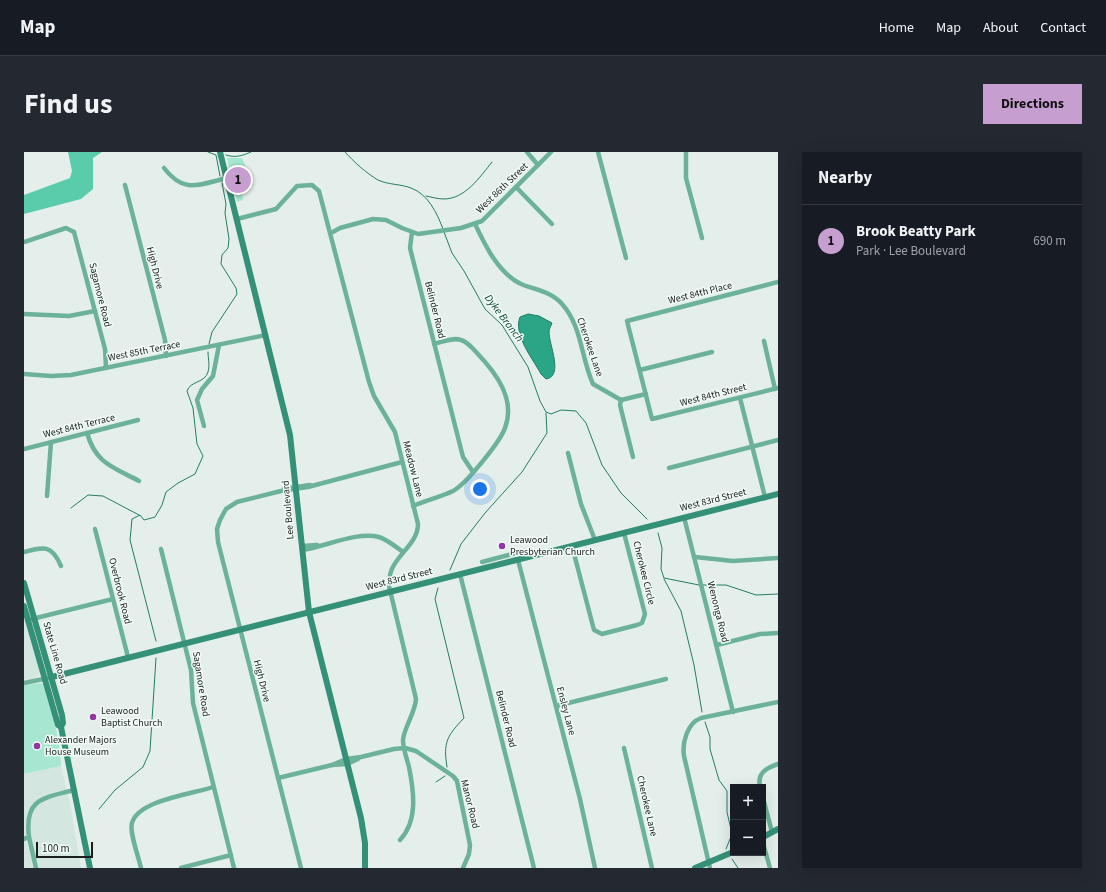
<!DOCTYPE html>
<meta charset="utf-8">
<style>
:root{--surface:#171b24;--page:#242831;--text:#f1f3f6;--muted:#9ea1a6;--line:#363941;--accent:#c69ed0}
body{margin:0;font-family:"Source Sans 3",sans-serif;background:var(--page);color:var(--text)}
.controls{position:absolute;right:12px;bottom:12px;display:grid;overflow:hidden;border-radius:0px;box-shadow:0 4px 16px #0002}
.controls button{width:36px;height:36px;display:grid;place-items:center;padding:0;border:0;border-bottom:1px solid var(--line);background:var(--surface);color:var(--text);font:20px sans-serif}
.scale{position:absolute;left:12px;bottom:10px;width:57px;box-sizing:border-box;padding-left:4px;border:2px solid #1a1e1c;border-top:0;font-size:11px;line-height:14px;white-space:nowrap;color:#1a1e1c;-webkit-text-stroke:3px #f1fcf8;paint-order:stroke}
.you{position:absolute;left:456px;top:337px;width:14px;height:14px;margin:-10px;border:3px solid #fff;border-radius:50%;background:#1a73e8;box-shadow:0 0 0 6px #1a73e833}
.badge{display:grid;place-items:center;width:26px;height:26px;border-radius:50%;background:var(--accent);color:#111;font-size:13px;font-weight:700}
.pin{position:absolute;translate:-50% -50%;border:2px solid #fff;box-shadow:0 1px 4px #0006}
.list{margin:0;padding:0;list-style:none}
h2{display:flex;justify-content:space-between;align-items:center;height:52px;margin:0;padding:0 16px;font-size:17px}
h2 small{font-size:13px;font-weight:400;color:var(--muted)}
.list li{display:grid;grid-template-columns:26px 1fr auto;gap:12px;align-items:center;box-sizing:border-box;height:72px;padding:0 16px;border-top:1px solid var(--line)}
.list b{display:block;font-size:15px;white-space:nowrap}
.list p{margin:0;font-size:13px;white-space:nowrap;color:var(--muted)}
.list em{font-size:13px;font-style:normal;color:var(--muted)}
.map{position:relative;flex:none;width:754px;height:716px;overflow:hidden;border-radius:0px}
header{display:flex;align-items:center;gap:24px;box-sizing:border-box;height:56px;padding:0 20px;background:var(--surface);border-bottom:1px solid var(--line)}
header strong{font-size:19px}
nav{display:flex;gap:22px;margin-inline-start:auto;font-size:14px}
.intro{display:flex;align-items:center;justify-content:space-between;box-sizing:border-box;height:96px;padding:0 24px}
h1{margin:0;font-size:28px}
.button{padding:10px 18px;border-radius:0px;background:var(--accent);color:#111;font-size:14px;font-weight:700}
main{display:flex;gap:24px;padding:0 24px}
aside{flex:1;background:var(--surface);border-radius:0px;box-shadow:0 4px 16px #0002}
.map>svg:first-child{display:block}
.built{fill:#d3e6df}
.green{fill:#a7e7d1}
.forest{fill:#5accab}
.water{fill:#2aa585;stroke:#257c66}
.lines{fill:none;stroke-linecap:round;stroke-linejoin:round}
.stream{stroke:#257c66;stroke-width:1}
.street{stroke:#6cb29b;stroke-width:4.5}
.secondary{stroke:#349076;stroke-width:6}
.poi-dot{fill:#9136a2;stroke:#f1fcf8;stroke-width:1.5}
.labels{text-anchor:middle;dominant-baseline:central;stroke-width:3;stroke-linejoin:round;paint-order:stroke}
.street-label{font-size:10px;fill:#1a1e1c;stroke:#f1fcf8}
.poi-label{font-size:10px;fill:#1a1e1c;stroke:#f1fcf8;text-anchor:start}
.water-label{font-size:11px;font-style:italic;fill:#063b2e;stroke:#f1fcf8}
</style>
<header>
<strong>Map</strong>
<nav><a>Home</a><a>Map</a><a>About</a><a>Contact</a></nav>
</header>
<div class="intro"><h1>Find us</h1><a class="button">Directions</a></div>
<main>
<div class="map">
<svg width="754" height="716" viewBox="0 0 754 716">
<rect width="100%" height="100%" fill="#e4efeb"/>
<g class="built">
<path d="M0,463L16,522L9,527L0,529Z"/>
<path d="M37,614L46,651L57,716H0V622Z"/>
</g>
<g class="green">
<path d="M203,6H218L226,25L216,30L219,48L213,50Z"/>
<path d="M18,531L20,533C27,559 37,587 37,614L0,622V533Z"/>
</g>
<path class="forest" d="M44,0H78L69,6V37L57,47L0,62V43L46,26L48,19Z"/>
<path class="water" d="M504,162L515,164L528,171C527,174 525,177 525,180C525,193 540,224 522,227L517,222C509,207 489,183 496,165Z"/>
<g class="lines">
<g class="stream">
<path d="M184,0L192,3L196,24"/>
<path d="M321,0C330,10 342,21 354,28C365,33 377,32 387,36C404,42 413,61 419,77"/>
<path d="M202,3C211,6 218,4 227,0"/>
<path d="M402,44C407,45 414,47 420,47C441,47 456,25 468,10"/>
<path d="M420,80L428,101L440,119L461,157L478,173L504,215L516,249L522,260L527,262L537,258L552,259L562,271L578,313L597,341L623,367"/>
<path d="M185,192L188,180L213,142L212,136L197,112L198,103L204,96L205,87L201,61L202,52L198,31"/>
<path d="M47,356L64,343L79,344L115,363"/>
<path d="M634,381L638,396L637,417L640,426L675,433"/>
<path d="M426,418L437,392L461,361L498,320L523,281L522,261"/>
<path d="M640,427L657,459L670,513L678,560"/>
<path d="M678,433H702L732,443L754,442"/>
<path d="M414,436L411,447L440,566C423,584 419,590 423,615"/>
<path d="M132,489L106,388L108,367L116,363L120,368L131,365L138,353L142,340L154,331L171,322L179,304L173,292L169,256L163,239C166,229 181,231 184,220C186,213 184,206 184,200"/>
<path d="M681,570L686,585V597L695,628L703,639V660L708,682L702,697"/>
<path d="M412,630L421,624"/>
<path d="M75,657L91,638L119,615L126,599L132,506"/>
<path d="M708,707L714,716"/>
</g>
<g class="street">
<path d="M503,0L514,13"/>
<path d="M574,0L602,106"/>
<path d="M662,0V26L678,86"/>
<path d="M140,16C160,42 174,33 203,26"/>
<path d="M101,33L141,188L142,204"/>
<path d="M492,35L528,72"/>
<path d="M213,67L252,57L273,34L288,33L295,39L345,230L350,244L371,280L394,372C394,389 378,399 370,413C366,419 365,427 365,434L392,547C391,561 380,576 379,588C379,597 383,607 385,615C390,640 394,669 376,688"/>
<path d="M451,72C461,93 474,121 497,132C511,138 527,139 538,152C558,174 557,206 569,232L597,248"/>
<path d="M388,80L386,96L439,305L449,320"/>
<path d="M307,81L316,76L349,67L362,68L378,76L394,82L437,76L458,69L527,0"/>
<path d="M0,90L42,76L50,80L81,197L82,216"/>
<path d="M754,130L603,169L628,267L754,236"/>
<path d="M0,162L45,164L71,159"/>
<path d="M740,189L751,237"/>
<path d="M616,218L688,200"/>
<path d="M0,222L27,224L47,223L242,183"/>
<path d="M716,246L741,345"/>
<path d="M597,248L596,253L609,305"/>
<path d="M597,248L622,242"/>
<path d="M180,274L173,248L178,237L189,224L195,193"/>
<path d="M63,281C72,312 89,315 115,329"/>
<path d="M0,297L114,268"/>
<path d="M544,301L557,352L571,388"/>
<path d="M645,316L754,288"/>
<path d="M260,337L286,333"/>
<path d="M23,344L27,290"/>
<path d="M389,354C402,348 417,345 429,339C442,332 476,290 481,276C492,247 472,221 453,201C448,196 444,190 437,188C429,185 419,190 410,192"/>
<path d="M660,365L709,560"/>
<path d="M71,377L104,505"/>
<path d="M278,394L293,393"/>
<path d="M548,394L570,478L578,482L613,473L618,471L621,462L600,381"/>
<path d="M137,397L167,518L169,551L210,716"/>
<path d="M278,398C301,395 333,379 355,385C364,388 372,395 379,400"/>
<path d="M0,400C20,394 28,393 37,414"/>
<path d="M671,405L709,409L754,406"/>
<path d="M494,408L556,647L571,716"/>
<path d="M458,410L500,399"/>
<path d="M436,422L510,716"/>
<path d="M8,467L89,447"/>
<path d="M693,493L736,482L754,481"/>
<path d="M0,531L24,526"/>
<path d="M532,554L642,527"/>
<path d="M600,596L628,716"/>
<path d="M308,613L322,607L337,605L370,597L381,596L392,599L429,624L433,629L446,693L445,702L439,716"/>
<path d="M254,626L308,613L323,612L334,607"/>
<path d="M736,635C733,621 742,616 754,612"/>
<path d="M739,646L748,680"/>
<path d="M5,685L12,716"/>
<path d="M0,687L5,685C0,646 20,646 50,638"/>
<path d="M739,691L746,716"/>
<path d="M117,716C115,706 105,680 108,671C114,648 169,642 189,635"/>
<path d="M157,716L207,703"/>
<path d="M277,716L194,390L193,377L196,368L202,357L213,350L257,339L284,335L378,310"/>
<path d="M686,716L660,604C658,591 663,571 677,566L754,550"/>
</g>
<g class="secondary">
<path d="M196,0L266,283L285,460L337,666L341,691V716"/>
<path d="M0,431L38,563L39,571L37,575"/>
<path d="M0,454L34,573L37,575L66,716"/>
<path d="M28,525L754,342"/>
<path d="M739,685L754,677"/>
<path d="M671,716L709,700"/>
</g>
</g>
<g class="poi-dot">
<circle cx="478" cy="394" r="4"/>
<circle cx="69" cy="565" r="4"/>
<circle cx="13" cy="594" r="4"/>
</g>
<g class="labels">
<g class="street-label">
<text transform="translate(478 36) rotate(-44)">West 86th Street</text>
<text transform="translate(131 116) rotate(76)">High Drive</text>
<text transform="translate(676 141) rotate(-14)">West 84th Place</text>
<text transform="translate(76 143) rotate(76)">Sagamore Road</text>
<text transform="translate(411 158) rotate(76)">Belinder Road</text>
<text transform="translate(566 195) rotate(71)">Cherokee Lane</text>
<text transform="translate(120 199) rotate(-11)">West 85th Terrace</text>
<text transform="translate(689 243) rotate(-14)">West 84th Street</text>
<text transform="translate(55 274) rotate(-14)">West 84th Terrace</text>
<text transform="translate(389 317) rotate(76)">Meadow Lane</text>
<text transform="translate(689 348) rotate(-14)">West 83rd Street</text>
<text transform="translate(264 358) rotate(-95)">Lee Boulevard</text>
<text transform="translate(620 421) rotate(76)">Cherokee Circle</text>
<text transform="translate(375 427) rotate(-14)">West 83rd Street</text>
<text transform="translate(96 439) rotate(76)">Overbrook Road</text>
<text transform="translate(694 460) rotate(76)">Wenonga Road</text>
<text transform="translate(31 501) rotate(74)">State Line Road</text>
<text transform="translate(238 529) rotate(76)">High Drive</text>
<text transform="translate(177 532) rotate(81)">Sagamore Road</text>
<text transform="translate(542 559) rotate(75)">Ensley Lane</text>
<text transform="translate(482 567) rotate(76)">Belinder Road</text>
<text transform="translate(446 652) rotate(76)">Manor Road</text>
<text transform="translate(623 654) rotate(77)">Cherokee Lane</text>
</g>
<g class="poi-label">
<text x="486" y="388">Leawood<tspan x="486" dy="12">Presbyterian Church</tspan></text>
<text x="77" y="559">Leawood<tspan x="77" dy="12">Baptist Church</tspan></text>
<text x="21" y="588">Alexander Majors<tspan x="21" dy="12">House Museum</tspan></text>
</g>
<g class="water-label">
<text transform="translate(480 166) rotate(53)">Dyke Branch</text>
</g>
</g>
</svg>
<div class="controls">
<button>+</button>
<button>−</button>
</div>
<div class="scale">100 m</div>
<div class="you"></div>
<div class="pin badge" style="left:214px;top:28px">1</div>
</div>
<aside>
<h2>Nearby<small></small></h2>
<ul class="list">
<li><span class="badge">1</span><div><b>Brook Beatty Park</b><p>Park · Lee Boulevard</p></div><em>690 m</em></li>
</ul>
</aside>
</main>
